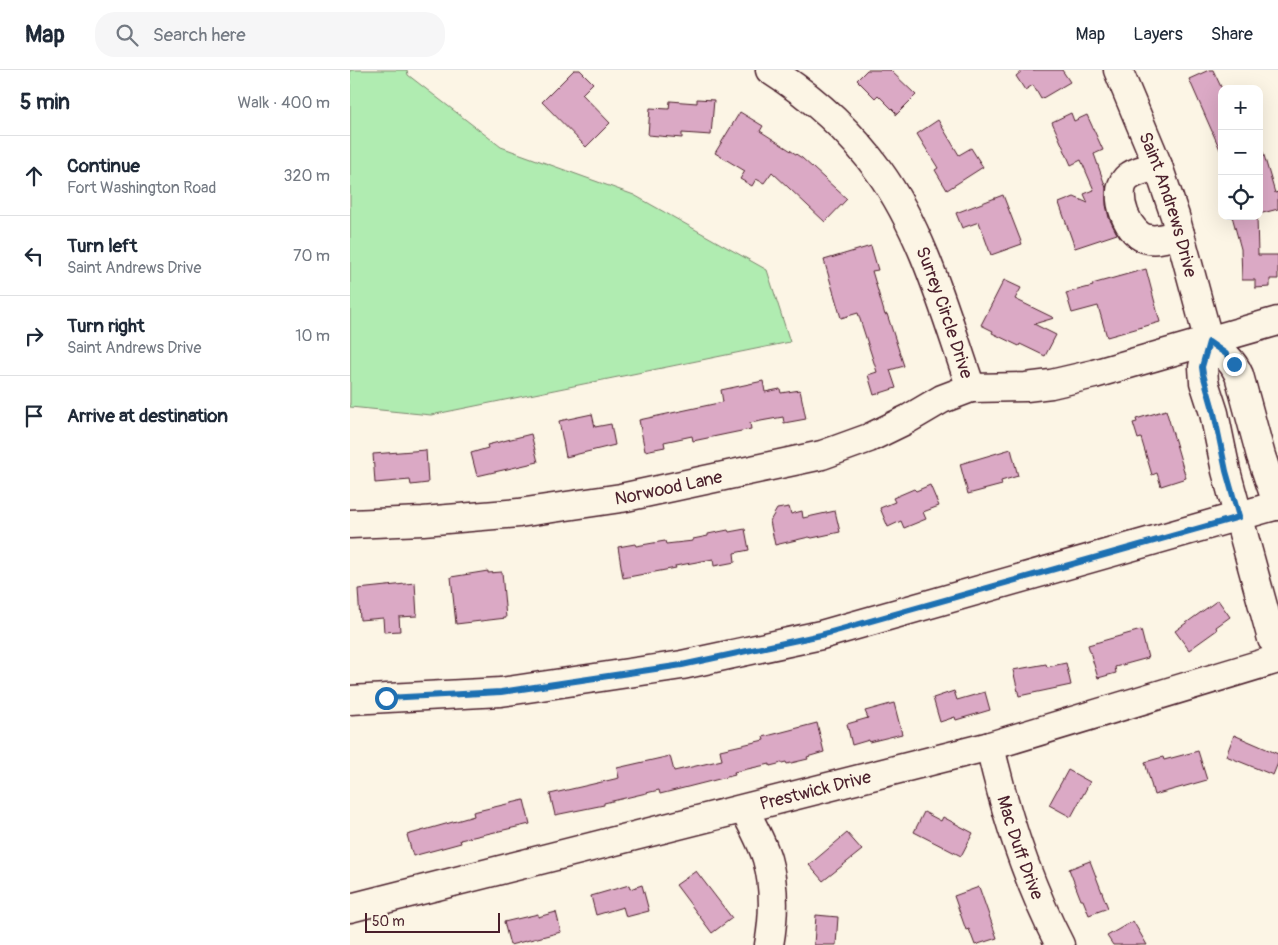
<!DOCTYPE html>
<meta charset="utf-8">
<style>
:root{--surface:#fff;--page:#f6f6f7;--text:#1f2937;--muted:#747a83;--line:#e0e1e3}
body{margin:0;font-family:Pangolin,sans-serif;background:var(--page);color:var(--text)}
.controls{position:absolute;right:15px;top:15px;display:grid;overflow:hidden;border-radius:10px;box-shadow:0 5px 20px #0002}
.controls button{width:45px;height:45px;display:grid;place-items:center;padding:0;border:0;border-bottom:1px solid var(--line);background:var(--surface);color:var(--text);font:25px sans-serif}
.scale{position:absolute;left:15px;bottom:12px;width:135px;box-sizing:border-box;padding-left:5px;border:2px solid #4a1f2b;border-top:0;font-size:14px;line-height:18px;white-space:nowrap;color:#4a1f2b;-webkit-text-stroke:4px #fcf5e5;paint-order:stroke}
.stop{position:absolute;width:15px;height:15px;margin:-11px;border:4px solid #1f6fb2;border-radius:50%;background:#fff}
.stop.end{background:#1f6fb2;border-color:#fff;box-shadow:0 1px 5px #0008}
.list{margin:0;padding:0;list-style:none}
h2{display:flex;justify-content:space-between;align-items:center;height:65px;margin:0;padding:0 20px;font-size:21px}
h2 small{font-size:16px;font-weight:400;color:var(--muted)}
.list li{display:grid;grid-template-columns:32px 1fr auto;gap:15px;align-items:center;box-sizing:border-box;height:80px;padding:0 20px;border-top:1px solid var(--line)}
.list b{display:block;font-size:19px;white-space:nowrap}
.list p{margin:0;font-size:16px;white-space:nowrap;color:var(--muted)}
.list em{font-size:16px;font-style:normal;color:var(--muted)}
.icon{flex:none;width:28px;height:28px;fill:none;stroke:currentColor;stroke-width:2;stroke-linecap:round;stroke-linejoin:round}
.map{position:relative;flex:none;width:928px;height:875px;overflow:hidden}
header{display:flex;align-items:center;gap:30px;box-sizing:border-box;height:70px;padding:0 25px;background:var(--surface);border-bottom:1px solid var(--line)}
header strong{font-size:24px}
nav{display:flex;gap:28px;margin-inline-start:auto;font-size:18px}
.search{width:350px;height:45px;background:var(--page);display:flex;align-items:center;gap:12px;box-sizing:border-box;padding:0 18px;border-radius:20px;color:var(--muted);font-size:19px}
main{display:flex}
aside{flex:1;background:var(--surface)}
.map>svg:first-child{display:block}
.green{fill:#b0ecb1;stroke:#7d866e}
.building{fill:#dba9c5;stroke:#4a1f2b}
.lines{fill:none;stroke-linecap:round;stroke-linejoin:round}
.minor-casing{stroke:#4a1f2b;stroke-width:31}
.major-casing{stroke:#4a1f2b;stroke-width:31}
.minor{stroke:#fcf5e5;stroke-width:28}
.major{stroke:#fcf5e5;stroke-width:28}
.route{stroke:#1f6fb2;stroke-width:6}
.labels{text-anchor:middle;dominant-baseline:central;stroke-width:4;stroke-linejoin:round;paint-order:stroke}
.street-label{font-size:18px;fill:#4a1f2b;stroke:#fcf5e5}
</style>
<header>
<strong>Map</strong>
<div class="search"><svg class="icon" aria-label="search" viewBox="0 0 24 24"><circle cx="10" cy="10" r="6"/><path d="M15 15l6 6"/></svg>Search here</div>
<nav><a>Map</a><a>Layers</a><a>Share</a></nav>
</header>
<main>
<aside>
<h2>5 min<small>Walk · 400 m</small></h2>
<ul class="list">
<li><svg class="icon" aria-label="ahead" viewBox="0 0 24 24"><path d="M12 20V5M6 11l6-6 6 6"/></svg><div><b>Continue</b><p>Fort Washington Road</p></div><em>320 m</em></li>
<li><svg class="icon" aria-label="left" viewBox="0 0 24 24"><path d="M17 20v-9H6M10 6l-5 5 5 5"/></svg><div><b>Turn left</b><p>Saint Andrews Drive</p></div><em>70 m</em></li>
<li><svg class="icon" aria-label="right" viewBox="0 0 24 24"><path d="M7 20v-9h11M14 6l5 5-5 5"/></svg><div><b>Turn right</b><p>Saint Andrews Drive</p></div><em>10 m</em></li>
<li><svg class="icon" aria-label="arrive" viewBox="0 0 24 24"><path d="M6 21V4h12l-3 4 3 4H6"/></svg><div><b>Arrive at destination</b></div></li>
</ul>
</aside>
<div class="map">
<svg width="928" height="875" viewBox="0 0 928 875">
<rect width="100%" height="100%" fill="#fcf5e5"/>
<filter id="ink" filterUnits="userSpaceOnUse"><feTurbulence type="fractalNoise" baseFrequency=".02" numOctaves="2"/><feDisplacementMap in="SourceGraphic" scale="10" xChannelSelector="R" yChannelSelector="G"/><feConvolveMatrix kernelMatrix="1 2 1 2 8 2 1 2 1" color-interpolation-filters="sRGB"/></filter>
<g filter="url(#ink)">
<path class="green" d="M0,0H57L58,5L151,77L284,125L417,200L440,272L81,345L0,337Z"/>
<g class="building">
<path d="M224,0H230L243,13L232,24L260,53L236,77L192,32Z"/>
<path d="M517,0H540L566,25L546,45V43L528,25L525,28L507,10Z"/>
<path d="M673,0H712L720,12L691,29L683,15L675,20L666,6Z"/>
<path d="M859,0H863L872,19V84L839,9Z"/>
<path d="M347,29L364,30L361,65L332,63V68L298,65L300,38L319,39L320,31L347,33Z"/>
<path d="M390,42L413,56L410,61L452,88L497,129L475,152L422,102L414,113L406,109L402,116L390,109L395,101L365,83Z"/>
<path d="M721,43L724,51L737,45L753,80L744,84L756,118V135L759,148L767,164L725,178L709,133L724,127L738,133L734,124L744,120L731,90L721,95L702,52Z"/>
<path d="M588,50L609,85L621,78L633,97L597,120L585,100L588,98L567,64Z"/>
<path d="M909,82H913L925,123L928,122V139L909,144Z"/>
<path d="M653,125L672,174L641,185L629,152L612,158L606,143Z"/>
<path d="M882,146H907L908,185H928V209H920V217L905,218V210H892L891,179Z"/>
<path d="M521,176L528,200L522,201L535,245L537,244L554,296L540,300L546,318L524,325L518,305L527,302L508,243L491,248L474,190Z"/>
<path d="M796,199L810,252L757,267L748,236L722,243L716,223L743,216L742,214Z"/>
<path d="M654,210L671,218L665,229L704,248L684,254L706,265L695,286L670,274L669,276L642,263L643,261L631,255Z"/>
<path d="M413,311L415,322L430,319L431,323L450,320L456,349L434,353L433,347L400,353L401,359L343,371L342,366L314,372L315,377L295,381L289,350L373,332L371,320Z"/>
<path d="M816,340L836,408L811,416L807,403L802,405L791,368L788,369L783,353L787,352L786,349Z"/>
<path d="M242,344L245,357L261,354L265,375L216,387L209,351Z"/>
<path d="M181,364L188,392L127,406L121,383L138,378L137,375Z"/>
<path d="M661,379L668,406L651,411L652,415L618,424L610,394Z"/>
<path d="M76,380L78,413L61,415L60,410L25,413L23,384Z"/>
<path d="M580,415L589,436L573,442L576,449L554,458L551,451L538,457L530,438L545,432L543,428L564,419L566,421Z"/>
<path d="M439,437L441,444L452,441L453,448L485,441L490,462L462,468L459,467L425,475L420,451L427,439Z"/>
<path d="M395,459L399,480L384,483L385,492L364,496L363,489L325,496L326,498L273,508L268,477L285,474L286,476L315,471L316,474L343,471V469L358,466V464L378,460L379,462Z"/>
<path d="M138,501V503L152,502L156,548L106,554L101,507Z"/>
<path d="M65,513L67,546L49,547L50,561L34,562L33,548L10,550L8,519Z"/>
<path d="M868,530L880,547L866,557L867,560L839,580L825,561Z"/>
<path d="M791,560L798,588L765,597L766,603L748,608L738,575Z"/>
<path d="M716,593L721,615L669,626L663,600L696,594L697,597Z"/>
<path d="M604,621L607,630L635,622L640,640L606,650L605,647L590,652L583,628Z"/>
<path d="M544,633L552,664L519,672V670L502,675L497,654L518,648L515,641Z"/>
<path d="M467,653L474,682L457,687L458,689L437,694L436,692L420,696V694L384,702L385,705L310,724L309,720L254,733V735L205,745L200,724L269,708L267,698L320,686L324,701L372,690L370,680L414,670L413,667Z"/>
<path d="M884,665L928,684V693L923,705L876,686Z"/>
<path d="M848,681L857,710L804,725L795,692L813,687L814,690Z"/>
<path d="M718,700L740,712L721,747L699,735Z"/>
<path d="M174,730L180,754L110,770L111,773L63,786L57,765L124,746L123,742Z"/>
<path d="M574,742L591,751L593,747L623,763L611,786L564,762Z"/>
<path d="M497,763L512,780L473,811L459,795Z"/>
<path d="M740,791L758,838L739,845L733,830H731L719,799Z"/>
<path d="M346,801L382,848L362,863L326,815Z"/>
<path d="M279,815L280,819L292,815L299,841L276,847L273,837L246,845L241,826Z"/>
<path d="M629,817L647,868L625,875L619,859L616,860L604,826Z"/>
<path d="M206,842L211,862L160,875L154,852L188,844V847Z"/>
<path d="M466,845L488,847L486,875H464Z"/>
<path d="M783,851L797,875H763L757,866Z"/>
</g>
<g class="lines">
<g class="minor-casing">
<g id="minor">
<path id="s1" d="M420,0C461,26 500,61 529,101C574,163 596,246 621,318"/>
<path id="s2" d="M768,0L808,96L825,146L859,272L853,297L854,312L864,343L876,401L922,569L928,573"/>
<path d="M808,96C798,99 783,101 776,109C762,124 778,167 799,169C808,171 820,166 830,164"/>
<path d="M859,272C872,282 882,289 889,305L911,386L928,436"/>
<path id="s3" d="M0,454L73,451L169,443L271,428L472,385L519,368L558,349L592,329L621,318L676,317L701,314L744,304L928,251"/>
<path id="s4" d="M640,676C655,742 679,815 710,875"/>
<path d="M394,739C402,755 412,772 417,789C425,817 424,847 419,875"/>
<path id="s5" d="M0,838L640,676L928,589"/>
</g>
</g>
<g class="major-casing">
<path id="major" d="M0,630L151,622L332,595L471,565L928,435"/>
</g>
<use href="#minor" class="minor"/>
<use href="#major" class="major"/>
</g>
</g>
<g class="lines" filter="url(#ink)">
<path class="route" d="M36,628L151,622L332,595L471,565L889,447L876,401L864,343L853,304L852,297L859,272L876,284L884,294"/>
</g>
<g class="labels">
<g class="street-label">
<text stroke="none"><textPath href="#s2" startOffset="144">Saint Andrews Drive</textPath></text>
<text stroke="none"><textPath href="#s1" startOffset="306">Surrey Circle Drive</textPath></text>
<text stroke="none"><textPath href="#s3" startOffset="321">Norwood Lane</textPath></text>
<text stroke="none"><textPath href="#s5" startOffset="480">Prestwick Drive</textPath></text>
<text stroke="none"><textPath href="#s4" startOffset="106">Mac Duff Drive</textPath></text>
</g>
</g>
</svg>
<div class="controls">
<button>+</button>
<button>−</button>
<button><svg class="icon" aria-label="locate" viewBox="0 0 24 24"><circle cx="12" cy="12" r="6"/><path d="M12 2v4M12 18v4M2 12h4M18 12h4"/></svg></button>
</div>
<div class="scale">50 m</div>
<div class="stop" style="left:36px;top:628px"></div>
<div class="stop end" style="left:884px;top:294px"></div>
</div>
</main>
